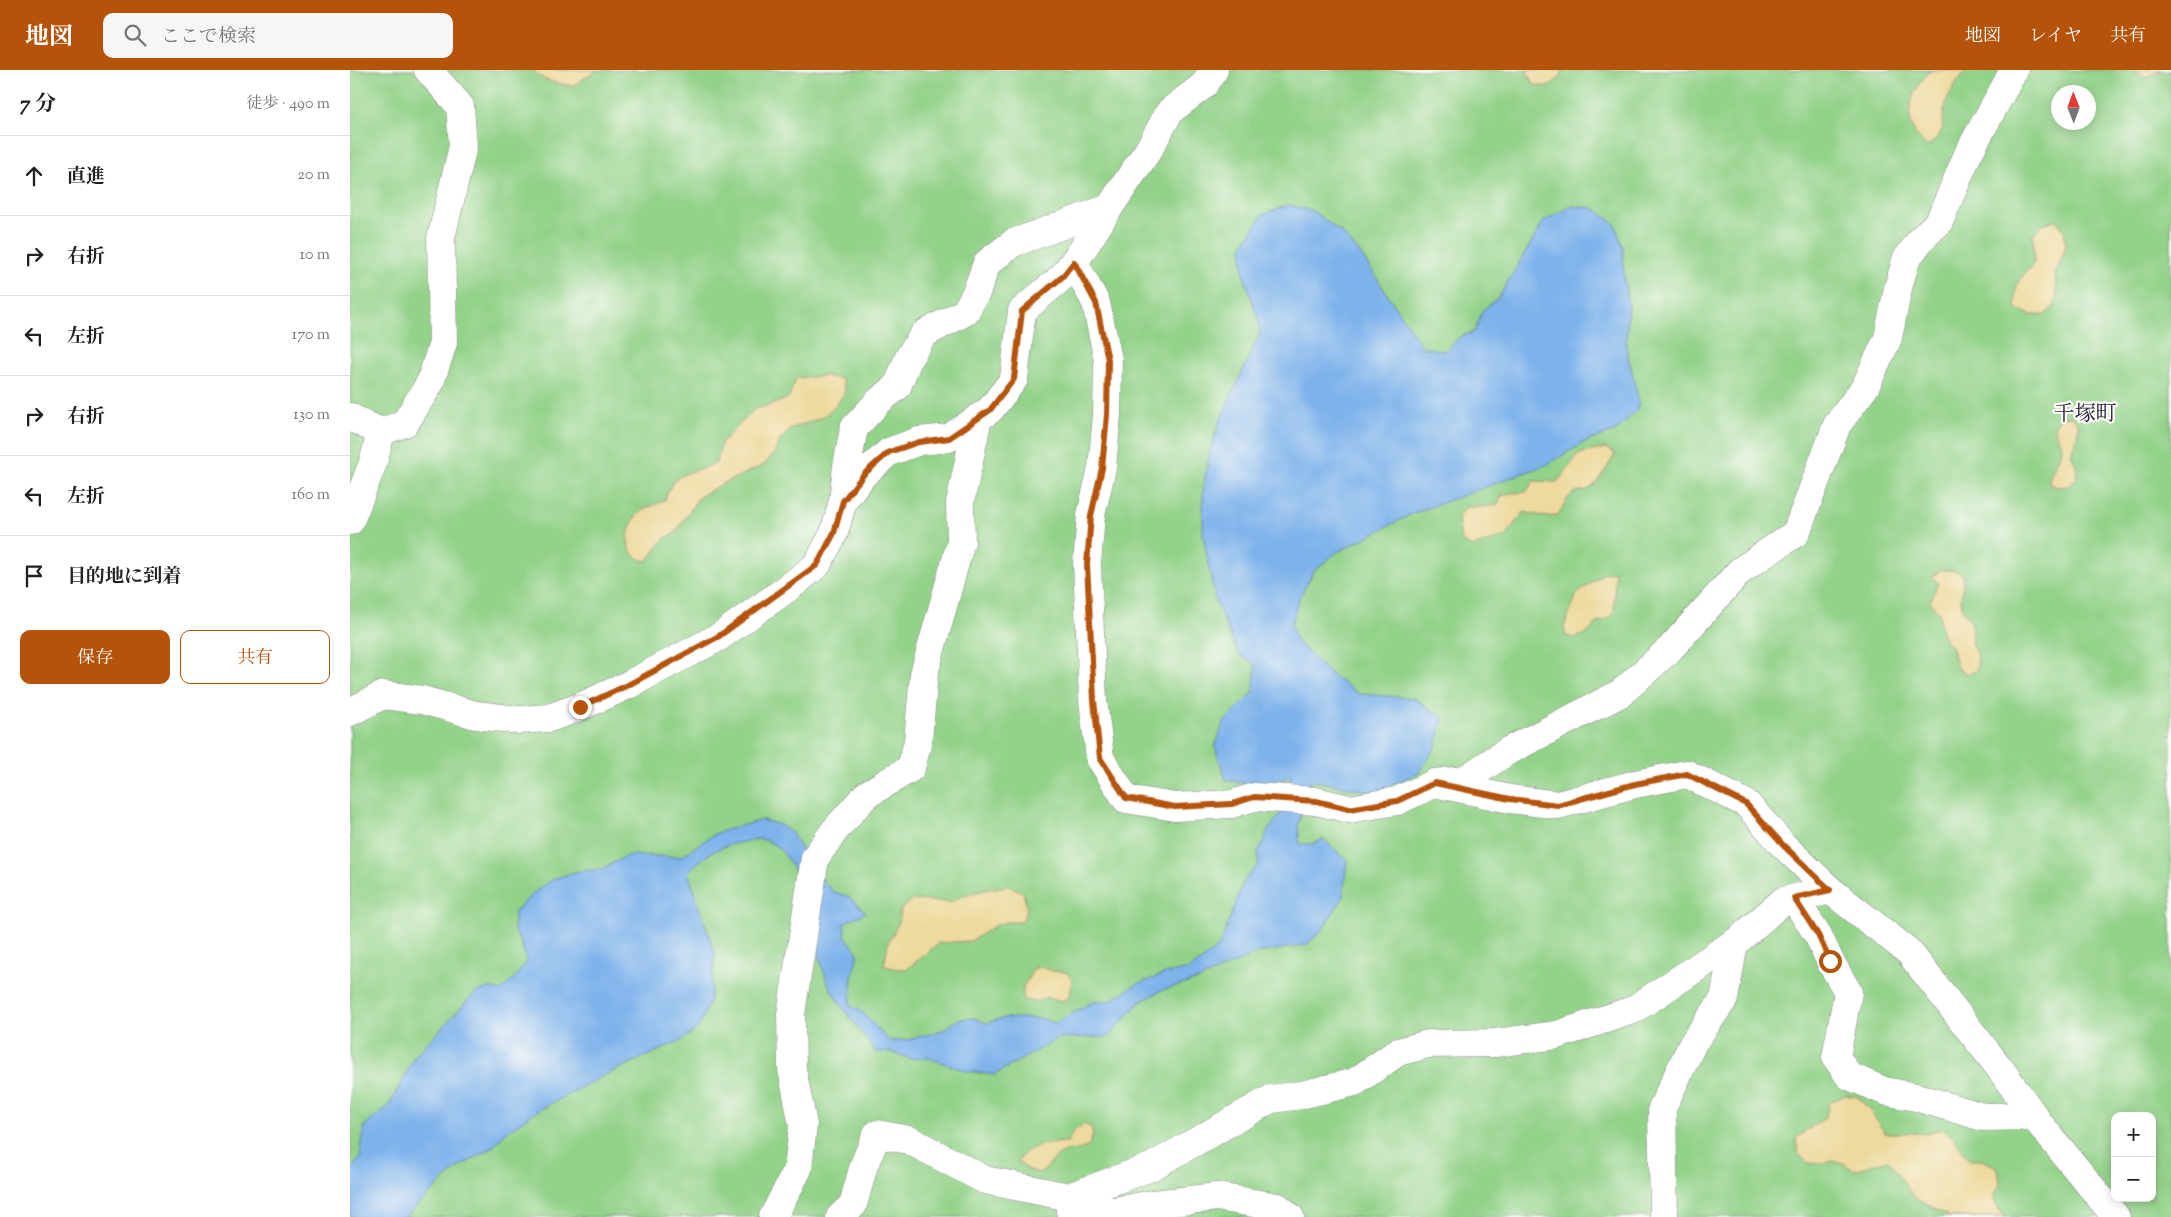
<!DOCTYPE html>
<html lang="ja">
<meta charset="utf-8">
<style>
:root{--surface:#fff;--page:#f6f6f6;--text:#202124;--muted:#757577;--line:#e0e0e0;--accent:#b45309}
body{margin:0;font-family:"Sorts Mill Goudy","Noto Serif JP",serif;background:var(--page);color:var(--text)}
.controls{position:absolute;right:15px;bottom:15px;display:grid;overflow:hidden;border-radius:10px;box-shadow:0 2px 12px #0003}
.controls button{width:45px;height:45px;display:grid;place-items:center;padding:0;border:0;border-bottom:1px solid var(--line);background:var(--surface);color:var(--text);font:25px sans-serif}
.compass{position:absolute;left:1701px;top:15px;width:45px;height:45px;border-radius:50%;background:var(--surface);box-shadow:0 2px 12px #0003;rotate:359deg}
.stop{position:absolute;width:15px;height:15px;margin:-11px;border:4px solid #b45309;border-radius:50%;background:#fff}
.stop.end{background:#b45309;border-color:#fff;box-shadow:0 1px 5px #0008}
.list{margin:0;padding:0;list-style:none}
h2{display:flex;justify-content:space-between;align-items:center;height:65px;margin:0;padding:0 20px;font-size:21px}
h2 small{font-size:16px;font-weight:400;color:var(--muted)}
.list li{display:grid;grid-template-columns:32px 1fr auto;gap:15px;align-items:center;box-sizing:border-box;height:80px;padding:0 20px;border-top:1px solid var(--line)}
.list b{display:block;font-size:19px;white-space:nowrap}
.list em{font-size:16px;font-style:normal;color:var(--muted)}
.actions{display:flex;gap:10px;padding:15px 20px}
.actions a{flex:1;padding:11px 0;border:1px solid var(--accent);border-radius:10px;text-align:center;font-size:18px;color:var(--accent)}
.actions .main{background:var(--accent);color:#fff}
.icon{flex:none;width:28px;height:28px;fill:none;stroke:currentColor;stroke-width:2;stroke-linecap:round;stroke-linejoin:round}
.map{position:relative;flex:none;width:1821px;height:1147px;overflow:hidden}
header{display:flex;align-items:center;gap:30px;box-sizing:border-box;height:70px;padding:0 25px;background:var(--accent);color:#fff}
header strong{font-size:24px}
nav{display:flex;gap:28px;margin-inline-start:auto;font-size:18px}
.search{width:350px;height:45px;background:var(--page);display:flex;align-items:center;gap:12px;box-sizing:border-box;padding:0 18px;border-radius:10px;color:var(--muted);font-size:19px}
main{display:flex}
aside{flex:1;background:var(--surface)}
.map>svg:first-child{display:block}
.green{fill:#93d289;stroke:#5a7a62;fill-rule:evenodd}
.sand{fill:#eeda9e;stroke:#887e6c}
.water{fill:#7db2eb;stroke:#506a93}
.lines{fill:none;stroke-linecap:round;stroke-linejoin:round}
.minor-casing{stroke:#8a8686;stroke-width:29}
.minor{stroke:#fff;stroke-width:28}
.route{stroke:#b45309;stroke-width:6}
.labels{text-anchor:middle;dominant-baseline:central;stroke-width:4.5;stroke-linejoin:round;paint-order:stroke}
.quarter-label{font-size:21px;fill:#22223b;stroke:#fdfcf7}
</style>
<header>
<strong>地図</strong>
<div class="search"><svg class="icon" aria-label="search" viewBox="0 0 24 24"><circle cx="10" cy="10" r="6"/><path d="M15 15l6 6"/></svg>ここで検索</div>
<nav><a>地図</a><a>レイヤ</a><a>共有</a></nav>
</header>
<main>
<aside>
<h2>7 分<small>徒歩 · 490 m</small></h2>
<ul class="list">
<li><svg class="icon" aria-label="ahead" viewBox="0 0 24 24"><path d="M12 20V5M6 11l6-6 6 6"/></svg><div><b>直進</b></div><em>20 m</em></li>
<li><svg class="icon" aria-label="right" viewBox="0 0 24 24"><path d="M7 20v-9h11M14 6l5 5-5 5"/></svg><div><b>右折</b></div><em>10 m</em></li>
<li><svg class="icon" aria-label="left" viewBox="0 0 24 24"><path d="M17 20v-9H6M10 6l-5 5 5 5"/></svg><div><b>左折</b></div><em>170 m</em></li>
<li><svg class="icon" aria-label="right" viewBox="0 0 24 24"><path d="M7 20v-9h11M14 6l5 5-5 5"/></svg><div><b>右折</b></div><em>130 m</em></li>
<li><svg class="icon" aria-label="left" viewBox="0 0 24 24"><path d="M17 20v-9H6M10 6l-5 5 5 5"/></svg><div><b>左折</b></div><em>160 m</em></li>
<li><svg class="icon" aria-label="arrive" viewBox="0 0 24 24"><path d="M6 21V4h12l-3 4 3 4H6"/></svg><div><b>目的地に到着</b></div></li>
</ul>
<div class="actions"><a class="main">保存</a><a>共有</a></div>
</aside>
<div class="map">
<svg width="1821" height="1147" viewBox="0 0 1821 1147">
<rect width="100%" height="100%" fill="#fdfcf7"/>
<filter id="ink" filterUnits="userSpaceOnUse"><feTurbulence type="fractalNoise" baseFrequency=".02" numOctaves="2"/><feDisplacementMap in="SourceGraphic" scale="10" xChannelSelector="R" yChannelSelector="G"/><feConvolveMatrix kernelMatrix="1 2 1 2 8 2 1 2 1" color-interpolation-filters="sRGB"/></filter>
<filter id="wash" filterUnits="userSpaceOnUse"><feTurbulence type="fractalNoise" baseFrequency=".0096" numOctaves="4" result="noise"/><feDisplacementMap in="SourceGraphic" scale="20" xChannelSelector="R" yChannelSelector="G"/><feGaussianBlur stdDeviation="1.12" result="paint"/><feColorMatrix in="noise" values="0 0 0 0 0 0 0 0 0 0 0 0 0 0 0 0 0 1.4 0 .05"/><feComposite in="paint" operator="in"/></filter>
<g filter="url(#wash)">
<rect width="100%" height="100%" fill="#f1ead1"/>
<path class="green" d="M0,0H1821V1147H0ZM1708,22H1738V52H1708ZM1765,1046H1802V1128H1765Z"/>
<g class="sand">
<path d="M183,0H247L223,16C210,14 191,12 183,0Z"/>
<path d="M1176,0H1213L1211,7L1198,17L1184,15Z"/>
<path d="M1582,0H1617C1608,10 1600,22 1596,34C1589,55 1600,61 1577,76C1549,55 1558,20 1582,0Z"/>
<path d="M1782,0H1813L1796,7Z"/>
<path d="M1706,150L1714,160L1716,176L1705,205L1707,222L1705,235L1695,245H1681L1666,238C1664,215 1667,210 1684,194L1683,164L1693,154Z"/>
<path d="M476,306L492,309L495,322L486,336L471,348L442,358L431,369L424,383L414,395L374,413L349,427L326,462L314,469L297,491C268,487 277,450 293,440C300,436 308,434 315,430C324,398 341,405 366,393L372,372L405,339L430,332L439,327L446,308Z"/>
<path d="M1721,346L1728,353V363L1721,384L1726,395L1727,407L1719,416L1707,417L1699,414C1699,399 1712,390 1711,376C1711,371 1705,363 1704,357L1711,347Z"/>
<path d="M1256,378L1265,384C1261,392 1247,415 1239,419C1235,422 1228,420 1224,423C1216,427 1213,438 1208,445L1197,447L1174,442L1155,466L1123,477L1111,471L1108,446L1116,437H1135L1148,434L1151,426L1162,423L1176,422L1184,411L1207,412L1229,384Z"/>
<path d="M1591,500L1607,501L1613,505C1614,516 1611,521 1611,529C1611,550 1628,544 1621,573L1628,588L1626,601L1618,604L1607,598L1601,576L1596,571L1591,559L1589,543L1580,532L1588,513L1582,507Z"/>
<path d="M1265,501L1264,541L1259,548L1247,553L1236,564L1225,568L1216,566L1214,557L1227,524L1253,504Z"/>
<path d="M658,816L673,822L677,839L672,852H656L646,855L621,871L589,873L557,899H548L534,896L538,873L549,852L551,839L562,830L600,832L614,825L644,818Z"/>
<path d="M692,897L703,901L716,902L722,909L721,921L717,929L708,931L696,927C687,933 682,933 673,928V917L684,898Z"/>
<path d="M1495,1025L1508,1027L1521,1042L1535,1063H1578L1591,1059L1601,1065L1619,1090H1633L1648,1098L1650,1113L1645,1124V1133L1654,1147H1599C1589,1139 1577,1136 1567,1129C1554,1119 1550,1101 1538,1090L1504,1100L1493,1093L1482,1091L1473,1094L1458,1093L1448,1083L1446,1068L1476,1047L1479,1033Z"/>
<path d="M734,1054L741,1057L743,1065L739,1076C729,1081 724,1080 715,1082C703,1086 700,1098 690,1103L678,1100L668,1091C680,1073 697,1074 717,1072L724,1061Z"/>
</g>
<path class="water" d="M938,135L963,141L993,164L1012,186L1072,277L1095,281L1110,267L1125,261L1132,241L1149,227L1194,151L1221,136L1244,138L1265,154L1273,178L1274,209L1278,235L1276,277L1289,332L1286,341L1266,361L1235,372L1198,394L1062,444L987,482L964,501L950,526L941,554L946,571L978,602L1009,624L1064,628L1093,648L1086,676L1070,702L1026,723L961,710L948,756L950,774H963L973,769L997,790L993,827L972,860L956,875L907,883L848,910L810,921L789,933L758,967L709,968L644,1005L617,1001L578,988L561,989L542,982H525C511,958 489,938 478,913C463,880 455,773 409,769C404,769 398,771 394,772C368,776 356,784 338,802L365,884L360,930L349,957L332,970L253,1006L187,1041L157,1061L142,1078L106,1099L55,1147H0V1099L10,1089L14,1056L39,1036L65,986L125,923L139,918L151,921L165,907L177,892L171,873L164,861V843L182,824L203,809L228,801L251,799L279,785L330,787L366,763L412,750L430,755L442,763L451,780L472,810L484,822L499,827L516,842L494,853L496,867L508,883L502,908L500,937L509,939L539,971L558,970L593,960L609,949L624,948L636,953L654,948H673L693,949L705,953L743,932L760,931L787,914L818,903L837,900L853,890L870,875L894,811L908,795V782L913,773L918,760L934,739L936,718L942,706L911,716L876,710L865,677L874,652L903,623L906,596L888,583L865,529L853,464V420L859,385L869,353L910,263L908,248L894,206L892,177L912,145Z"/>
</g>
<g filter="url(#ink)">
<g class="lines">
<g class="minor-casing">
<g id="minor">
<path d="M724,192L746,233L758,290L757,345L752,398L741,445L737,494L743,630L750,688L776,729L825,737L882,734L904,727L966,731L999,739L1047,731L1085,713L1114,710L1158,681L1271,623L1319,580L1390,501L1446,463L1487,355L1515,317L1538,268L1548,218L1556,190L1571,169L1589,152L1618,84L1664,0"/>
<path d="M0,347L31,362L55,353L80,313L93,273L91,168L113,76L110,36L78,0"/>
<path d="M493,431L514,404L539,382L569,371L599,368L640,340L664,309L672,241L712,207L731,182L759,138"/>
<path d="M0,451L23,393L31,362"/>
<path d="M0,642L33,625L72,630L126,645L169,650L199,648L230,637L278,615L369,567L438,518L467,495L484,463L493,431L497,396L504,358L529,331L547,317L559,287L574,264L615,242L626,223L637,193L663,173L759,138L799,79L820,41L854,15L864,0"/>
<path d="M1094,715L1160,729L1208,735L1285,714L1337,704L1397,734L1433,775L1480,820"/>
<path d="M1444,829L1468,865L1480,891L1498,922L1486,987L1499,1006L1534,1021L1566,1027L1633,1047L1684,1046"/>
<path d="M719,1127L720,1141H764L803,1134L867,1127L928,1137L940,1147"/>
<path d="M423,1147L448,1099L453,1055L442,999L441,944L465,788L485,760L516,725L561,698L568,671L574,604L611,472L610,433L628,348"/>
<path d="M490,1147L503,1135L514,1095L527,1064L559,1070L635,1110L719,1127L801,1097L921,1029L951,1025L1005,1012L1048,982L1078,974L1145,973L1207,965L1283,940L1387,871L1433,831L1480,820L1559,882L1651,1000L1689,1053L1766,1147"/>
<path d="M1314,1147L1312,1038L1343,973L1374,929L1384,874"/>
</g>
</g>
<use href="#minor" class="minor"/>
</g>
</g>
<g class="lines" filter="url(#ink)">
<path class="route" d="M230,637L278,615L369,566L467,495L484,463L493,431L514,404L539,382L569,372L599,368L640,340L664,309L672,241L712,207L724,192L746,233L758,290L757,345L752,398L741,446L737,494L744,630L750,688L776,728L825,737L882,734L904,727L966,731L999,739L1047,731L1085,713L1160,729L1208,735L1285,714L1337,704L1396,734L1433,775L1480,820L1444,828L1468,865L1480,891"/>
</g>
<g class="labels">
<g class="quarter-label">
<text x="1735" y="345">千塚町</text>
</g>
</g>
</svg>
<div class="controls">
<button>+</button>
<button>−</button>
</div>
<svg class="compass" viewBox="-18 -18 36 36"><path d="M0-13l5 13h-10z" fill="#e53935"/><path d="M0 13l5-13h-10z" fill="#757577"/></svg>
<div class="stop" style="left:1480px;top:891px"></div>
<div class="stop end" style="left:230px;top:637px"></div>
</div>
</main>
